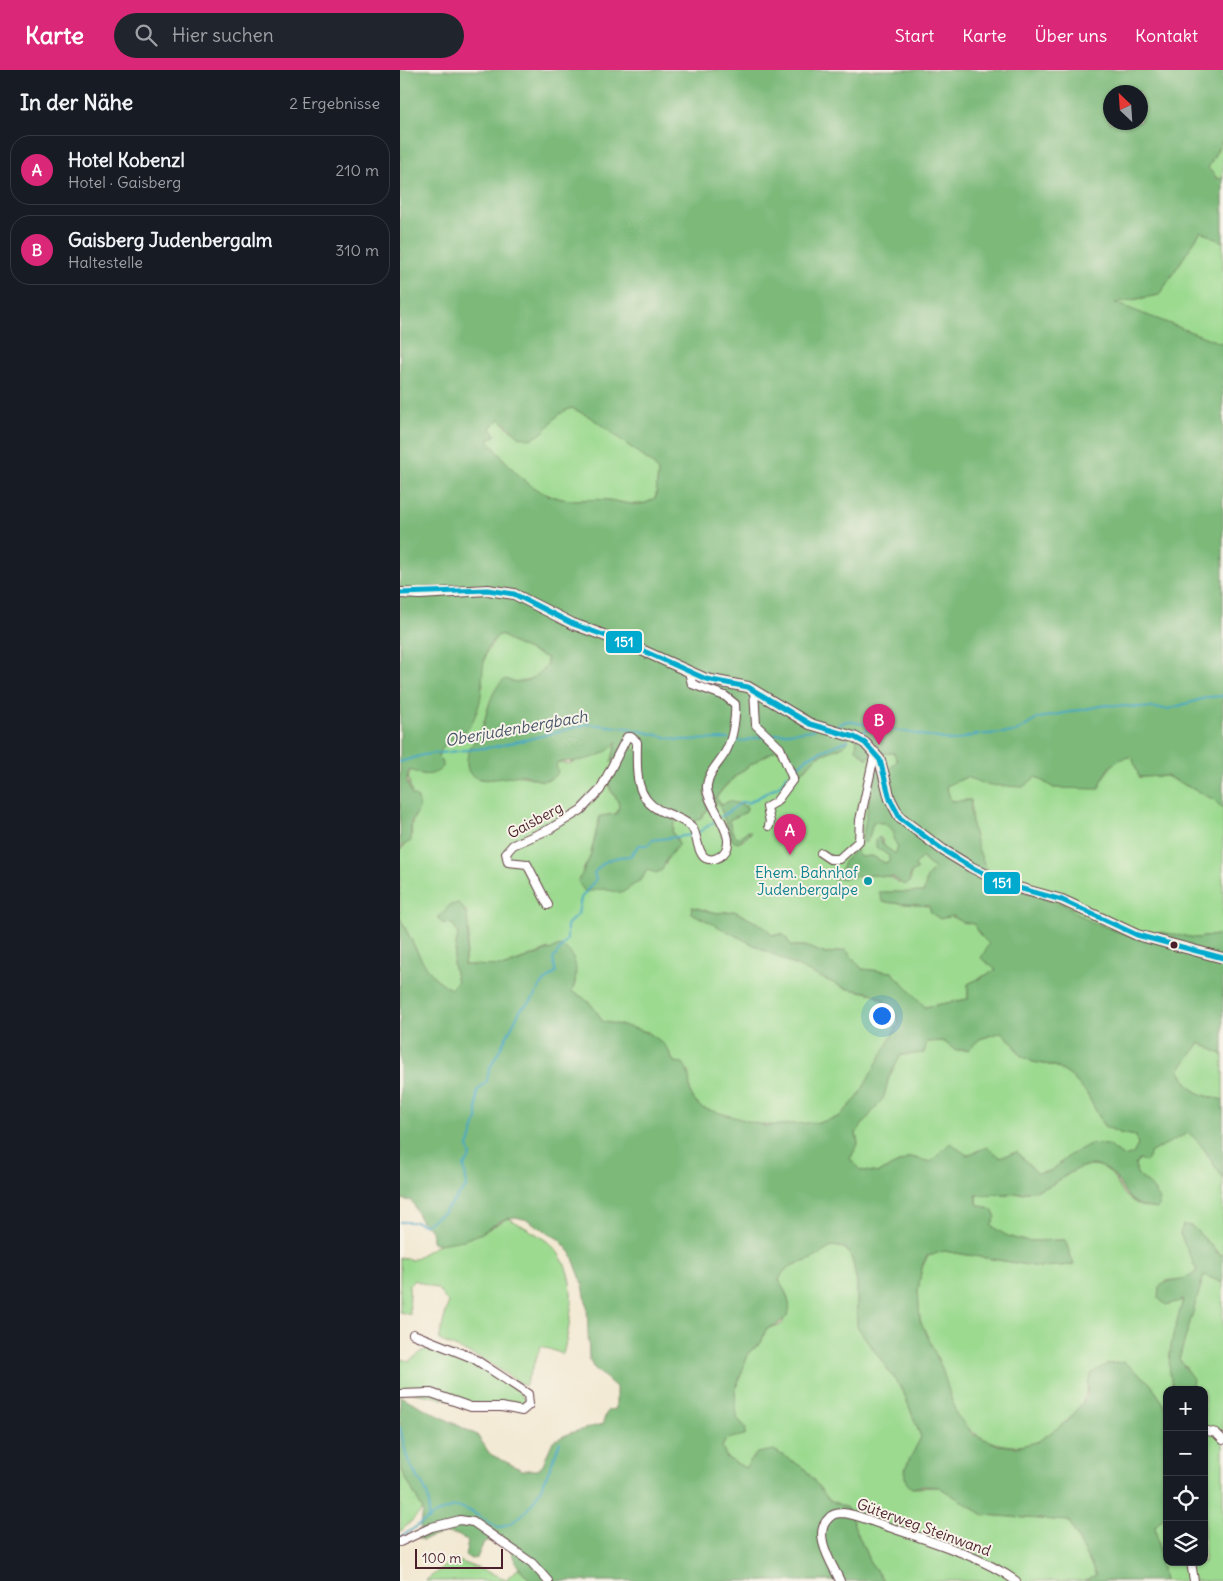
<!DOCTYPE html>
<html lang="de">
<meta charset="utf-8">
<style>
:root{--surface:#171b24;--page:#20242c;--text:#f1f3f6;--muted:#9ea1a6;--line:#363941;--accent:#db2777}
body{margin:0;font-family:Delius,sans-serif;background:var(--page);color:var(--text)}
.controls{position:absolute;right:15px;bottom:15px;display:grid;overflow:hidden;border-radius:10px;box-shadow:0 1px 4px #0004}
.controls button{width:45px;height:45px;display:grid;place-items:center;padding:0;border:0;border-bottom:1px solid var(--line);background:var(--surface);color:var(--text);font:25px sans-serif}
.compass{position:absolute;left:703px;top:15px;width:45px;height:45px;border-radius:50%;background:var(--surface);box-shadow:0 1px 4px #0004;rotate:335deg}
.scale{position:absolute;left:15px;bottom:12px;width:88px;box-sizing:border-box;padding-left:5px;border:2px solid #4a1f2b;border-top:0;font-size:14px;line-height:18px;white-space:nowrap;color:#4a1f2b;-webkit-text-stroke:4px #f7f3e8;paint-order:stroke}
.you{position:absolute;left:481px;top:945px;width:18px;height:18px;margin:-12px;border:4px solid #fff;border-radius:50%;background:#1a73e8;box-shadow:0 0 0 8px #1a73e833}
.badge{display:grid;place-items:center;width:32px;height:32px;border-radius:50%;background:var(--accent);color:#fff;font-size:16px;font-weight:700}
.pin{position:absolute;translate:-50% -41px;filter:drop-shadow(0 1px 2px #0008)}
.pin::after{content:'';position:absolute;top:26px;width:18px;height:15px;background:inherit;clip-path:polygon(0 0,100% 0,50% 100%)}
.list{margin:0;padding:0;list-style:none}
h2{display:flex;justify-content:space-between;align-items:center;height:65px;margin:0;padding:0 20px;font-size:21px}
h2 small{font-size:16px;font-weight:400;color:var(--muted)}
.list li{display:grid;grid-template-columns:32px 1fr auto;gap:15px;align-items:center;box-sizing:border-box;height:70px;margin:0 10px 10px;padding:0 10px;border:1px solid var(--line);border-radius:20px}
.list b{display:block;font-size:19px;white-space:nowrap}
.list p{margin:0;font-size:16px;white-space:nowrap;color:var(--muted)}
.list em{font-size:16px;font-style:normal;color:var(--muted)}
.icon{flex:none;width:28px;height:28px;fill:none;stroke:currentColor;stroke-width:2;stroke-linecap:round;stroke-linejoin:round}
.map{position:relative;flex:none;width:823px;height:1511px;overflow:hidden}
header{display:flex;align-items:center;gap:30px;box-sizing:border-box;height:70px;padding:0 25px;background:var(--accent);color:#fff}
header strong{font-size:24px}
nav{display:flex;gap:28px;margin-inline-start:auto;font-size:18px}
.search{width:350px;height:45px;background:var(--page);display:flex;align-items:center;gap:12px;box-sizing:border-box;padding:0 18px;border-radius:28px;color:var(--muted);font-size:19px}
main{display:flex}
aside{flex:1;background:var(--surface)}
.map>svg:first-child{display:block}
.green{fill:#9cda90;stroke:#737c5e}
.forest{fill:#7dba7a;stroke:#646c52;fill-rule:evenodd}
.lines{fill:none;stroke-linecap:round;stroke-linejoin:round}
.stream{stroke:#45a8c5;stroke-width:2}
.minor-casing{stroke:#633d44;stroke-width:10}
.major-casing{stroke:#633d44;stroke-width:12}
.minor{stroke:#fff;stroke-width:8}
.major{stroke:#fff;stroke-width:10}
.bus-1-casing{stroke:#f7f3e8;stroke-width:9}
.bus-1{stroke:#00a9ce;stroke-width:5}
.culture-dot{fill:#0f9aa8;stroke:#f7f3e8;stroke-width:2}
.bus-dot{fill:#4a1f2b;stroke:#f7f3e8;stroke-width:2}
.labels{text-anchor:middle;dominant-baseline:central;stroke-width:4;stroke-linejoin:round;paint-order:stroke}
.street-label{font-size:15px;fill:#4a1f2b;stroke:#f7f3e8}
.culture-label{font-size:15px;fill:#0d838f;stroke:#f7f3e8;text-anchor:end}
.water-label{font-size:16px;font-style:italic;fill:#485669;stroke:#f7f3e8}
.line-badge{stroke:#f7f3e8;stroke-width:2}
.badge-label{font-size:14px;text-anchor:middle;font-weight:bold;fill:#fff}
</style>
<header>
<strong>Karte</strong>
<div class="search"><svg class="icon" aria-label="search" viewBox="0 0 24 24"><circle cx="10" cy="10" r="6"/><path d="M15 15l6 6"/></svg>Hier suchen</div>
<nav><a>Start</a><a>Karte</a><a>Über uns</a><a>Kontakt</a></nav>
</header>
<main>
<aside>
<h2>In der Nähe<small>2 Ergebnisse</small></h2>
<ul class="list">
<li><span class="badge">A</span><div><b>Hotel Kobenzl</b><p>Hotel · Gaisberg</p></div><em>210 m</em></li>
<li><span class="badge">B</span><div><b>Gaisberg Judenbergalm</b><p>Haltestelle</p></div><em>310 m</em></li>
</ul>
</aside>
<div class="map">
<svg width="823" height="1511" viewBox="0 0 823 1511">
<rect width="100%" height="100%" fill="#f7f3e8"/>
<filter id="ink" filterUnits="userSpaceOnUse"><feTurbulence type="fractalNoise" baseFrequency=".02" numOctaves="2"/><feDisplacementMap in="SourceGraphic" scale="10" xChannelSelector="R" yChannelSelector="G"/><feConvolveMatrix kernelMatrix="1 2 1 2 8 2 1 2 1" color-interpolation-filters="sRGB"/></filter>
<filter id="wash" filterUnits="userSpaceOnUse"><feTurbulence type="fractalNoise" baseFrequency=".0096" numOctaves="4" result="noise"/><feDisplacementMap in="SourceGraphic" scale="20" xChannelSelector="R" yChannelSelector="G"/><feGaussianBlur stdDeviation="1.12" result="paint"/><feColorMatrix in="noise" values="0 0 0 0 0 0 0 0 0 0 0 0 0 0 0 0 0 1.4 0 .05"/><feComposite in="paint" operator="in"/></filter>
<g filter="url(#wash)">
<rect width="100%" height="100%" fill="#f3e9d3"/>
<g class="green">
<path d="M823,69V108L818,109L808,98Z"/>
<path d="M801,161L823,172V274L714,233L759,225Z"/>
<path d="M172,338L192,348L253,394L258,401L256,427C240,440 226,432 208,430C192,428 174,432 158,428C128,422 107,393 88,370L95,365L90,357L100,349L110,360L143,362L160,342Z"/>
<path d="M101,564L111,572L147,588V595C133,609 125,616 105,609L90,632L81,661L74,669L77,708C88,712 95,708 105,706C118,704 130,707 142,711L158,692L169,694L218,669L211,693L221,671L235,665L240,670V679C235,682 223,685 219,690C216,694 207,712 209,716C212,727 224,731 216,744L200,746L190,787L182,802L203,819L222,822L242,809L247,800L266,794C267,784 276,780 278,770L272,762L275,749L308,739L304,720L320,737L331,768L341,772L351,763L348,761L337,768L332,762L329,750L346,742L347,737L337,733L323,735L316,728C331,706 358,688 383,677L387,678L405,700C409,696 413,688 419,686C433,679 446,679 448,661L455,658L458,665L456,679L467,689L470,684L495,683L497,691L489,699L475,694L462,772L469,768L473,752L484,753L494,761L493,768L498,777L495,784L484,776L482,769L479,767L490,786V791L485,793L472,786L461,787L457,784V779L444,792L441,801L433,809C452,808 484,798 499,813L511,809V803L518,799L514,796L521,787L534,799L527,807L524,823L479,822L483,832L530,836L562,852L574,854L580,865L589,874L596,900L568,914V929L525,937L492,902L462,899L446,880L426,884L405,876H392L383,864L372,865L365,857L334,841L317,843L292,837L444,918L474,924L495,940L499,953C484,980 465,1028 440,1046C432,1051 419,1053 410,1054C368,1059 341,1052 302,1038C288,1028 289,1017 289,1001L274,992L267,979L248,962L202,951C195,937 186,927 171,922L176,913L149,879L105,896L64,895L69,866L66,840L42,853L53,854L58,864L53,893L57,912L50,919L33,906L21,889L0,848V781L12,766C9,748 18,748 19,732L12,725L8,706L11,700L25,705L40,680L47,671L58,665L83,615L81,604L86,583L96,567Z"/>
<path d="M732,686L739,707L766,706L813,729L823,739V864L797,868L760,863L743,870L691,852L664,834L594,813C580,789 569,759 571,730L551,731L546,716L567,707L587,715L636,707L654,718L704,706L716,690Z"/>
<path d="M601,962L613,973L620,985L633,992L655,996L671,1006L687,1024L704,1056L720,1063L736,1066L738,1075L733,1084L724,1087L708,1075L670,1085L651,1101L637,1103L617,1082L600,1088L587,1077L567,1085L531,1092L511,1087L478,1103L459,1100L450,1089L458,1074L456,1063L483,1027L489,1007L501,985L524,983L526,972L543,971L555,980H567L580,969Z"/>
<path d="M800,973L823,985V1030C797,1024 792,1023 779,999Z"/>
<path d="M788,1062C804,1073 811,1093 823,1108V1184L821,1185L792,1156L780,1164L797,1200L789,1208L766,1211L776,1231L783,1230L775,1259L772,1315L775,1320H767V1339L750,1313L688,1312C686,1335 673,1347 655,1360C649,1364 643,1370 636,1372C607,1383 573,1370 556,1344C548,1332 547,1312 541,1297C535,1282 523,1265 520,1249C516,1229 517,1203 528,1186L544,1181L640,1197L674,1195L665,1170C635,1170 607,1177 587,1149C581,1141 577,1135 576,1125C598,1124 628,1126 649,1116C664,1109 683,1089 702,1097C715,1102 717,1117 726,1126C731,1130 737,1134 742,1137L749,1114L737,1104L735,1094L751,1082Z"/>
<path d="M108,1148C121,1155 136,1163 148,1172C181,1200 172,1248 163,1284L141,1276L125,1316L84,1290L39,1270L48,1233L38,1219L14,1210L9,1216L10,1245L0,1242V1187L12,1190L39,1174L80,1164Z"/>
<path d="M433,1176L444,1178L450,1184L453,1193L457,1213V1256L503,1321L521,1367L505,1399L512,1418L539,1417L584,1445L669,1451L696,1505L684,1511H484L470,1493L447,1438L429,1430L404,1398L357,1383L345,1398L327,1388L322,1377L326,1369L346,1358L337,1348L335,1321L349,1282L361,1273L366,1259L382,1254C391,1233 390,1229 379,1210C386,1193 397,1195 412,1189C419,1185 426,1180 433,1176Z"/>
<path d="M804,1204L823,1213V1511H764L755,1456L767,1445V1492H804V1320H786L792,1317L786,1297L779,1289Z"/>
<path d="M31,1275C50,1280 122,1314 126,1333C115,1345 20,1324 0,1320V1289L9,1291Z"/>
<path d="M0,1397L23,1440L0,1462Z"/>
<path d="M54,1489L106,1509L119,1498L131,1511H25Z"/>
</g>
<g class="forest">
<path d="M0,0H823V69L808,98L817,109L823,108V172L801,161L759,225L715,233L823,274V739L813,729L767,706L739,707L732,686C711,691 706,698 699,719L654,718L636,707L623,717L587,715L567,707L546,716L551,731L571,730C569,759 580,789 594,813L664,834L691,852L743,870L760,862L797,868L823,864V985L800,973L779,1000C792,1023 797,1024 823,1030V1108C811,1093 804,1073 788,1063L751,1082L747,1091L739,1090L735,1094L737,1104L749,1114L760,1129L757,1139C716,1135 728,1109 702,1097C683,1089 664,1108 649,1116C630,1125 597,1124 576,1125L577,1134L592,1140L596,1147L591,1155C616,1176 634,1170 665,1170L674,1195L640,1197L544,1181L527,1186L522,1196L518,1221L520,1250L542,1298L556,1344L573,1364L598,1375L616,1377L637,1372L669,1350L687,1327L688,1312L692,1303L707,1294L724,1292L750,1313L767,1339V1445L755,1456L764,1511H684L696,1505L669,1451L584,1445L539,1417L522,1416L512,1418C494,1407 515,1382 521,1367L503,1321L457,1256V1213L453,1193L450,1184L445,1178L433,1176C426,1180 419,1185 412,1189C397,1195 386,1193 379,1210C393,1235 397,1248 366,1259L361,1273L349,1282L335,1321L337,1348L346,1358L345,1365L326,1369L322,1377L327,1388L345,1398L357,1383L374,1380L404,1398L429,1430L447,1438L470,1493L484,1511H131L116,1494L110,1478L96,1468L84,1472L77,1488L71,1489L65,1485L68,1472C52,1458 41,1464 23,1470L19,1468L23,1440L0,1397V1326L77,1365L90,1384L122,1400H138L143,1394L153,1371L170,1363L202,1354L208,1340L216,1339V1317L193,1297L189,1288L187,1237L183,1215L171,1183L160,1170L128,1150L115,1147L102,1150L80,1164L64,1170L39,1174L32,1172C32,1152 25,1159 19,1147C16,1142 15,1136 12,1131L0,1129V848L21,889L33,906L50,919L57,912L53,894L58,864L53,854L42,853L38,848L50,835L59,833C75,850 66,875 64,895L105,896L160,876C179,882 178,907 172,922C186,927 195,937 202,951C225,957 250,957 267,978C270,982 270,988 274,992L283,993C296,1010 282,1023 302,1038L366,1056L420,1052L439,1047L458,1027L499,953C498,940 486,932 475,925C466,920 452,921 442,917C391,895 341,868 291,843L292,837L317,843L334,841L365,857L372,865L383,864L392,876H405L426,884L446,880L462,899L492,902L525,937L568,929V914L596,900L581,888L589,874L580,865L574,854L562,852L553,846L540,849L531,843L529,836L483,832L479,822H524L527,807L534,799L522,787L514,796L518,799L511,803L509,813L504,815L493,807L473,805L432,809L441,801L444,792L457,778V784L461,787L472,786L485,793L489,791V786L476,777V770L479,767L484,776L495,784L498,777L493,768L494,761L484,753L473,752L469,768L465,773L462,772L475,693L489,699L497,691L494,683L470,684L468,689L456,679L457,665L455,658L448,661V671L442,677L417,686L400,704L394,703L385,683L387,679L383,677C360,687 329,706 316,728L322,735L329,731L347,737L346,742L329,750L332,761L337,768L348,761L351,762L338,773L333,771L320,737L304,720L308,739L300,749L292,752L279,745L275,749L272,762L279,774L267,789L262,800L256,803L247,800L242,809L222,823L203,819L185,822L178,812L190,787L200,746L216,744C225,730 209,725 209,712L224,678L239,680L241,673L238,667L231,665L211,693L217,671C205,689 178,692 158,692L156,695L158,702C155,706 152,709 146,710C138,712 131,706 124,705C109,705 69,720 67,695C65,678 80,667 84,653C88,639 92,617 105,609C125,616 133,609 147,595V588L111,572L101,564C75,579 87,614 78,638C75,646 72,656 65,661C53,669 43,672 38,687L43,692V697C33,707 23,706 11,700L8,702L7,711L12,725L18,728L19,739L11,752V771L2,776L0,781ZM710,22H740V52H710ZM172,338L192,348L253,394L258,401L256,427C240,440 226,432 208,430C192,428 174,432 158,428C128,422 107,393 88,370L96,365L90,357L100,349L120,367L129,369C151,364 149,345 172,338ZM601,962L613,973L620,985L633,992L655,996L671,1006L687,1024L704,1056L720,1063L736,1066L738,1075L733,1084L724,1087L708,1075L690,1074L670,1085L651,1101L637,1103L617,1082L600,1087L587,1077L567,1085L550,1073L531,1092L511,1087L478,1103L460,1100L450,1089L458,1074L456,1063L484,1027L489,1007L501,985L524,983L527,972L543,971L555,980H568L580,969Z"/>
<path d="M783,1155L792,1156L820,1185L823,1184V1213L804,1205L779,1289L793,1309L792,1317L786,1320H775C761,1294 776,1256 783,1230L766,1235L758,1228L759,1217C771,1206 784,1214 797,1201L780,1164Z"/>
</g>
<g class="lines">
<g class="stream">
<path d="M434,657L447,651L554,671L574,665L616,662L639,648L706,635L768,639L809,627L823,626"/>
<path d="M369,665L414,660"/>
<path d="M457,665L475,656"/>
<path d="M332,670L343,671L365,666"/>
<path d="M0,692L23,685L93,677L129,669L188,654L228,658L278,670L328,669"/>
<path d="M392,701L410,686L448,670"/>
<path d="M321,747L342,732L348,733L379,716L388,704"/>
<path d="M296,764L317,750"/>
<path d="M0,1152H16L24,1155L43,1143L67,1116L64,1096L71,1086L68,1077L77,1050V1021L87,1011L89,1000L121,939L131,931L142,914L156,902L153,889L167,870V855L178,844L181,828L196,809L194,803C205,789 213,787 230,786L239,775H248L252,770L292,765"/>
<path d="M0,1357C3,1368 4,1382 9,1392C21,1417 33,1419 28,1450"/>
<path d="M0,1467C16,1459 44,1432 63,1438C75,1442 87,1452 98,1458C136,1448 147,1404 160,1372"/>
</g>
</g>
</g>
<g filter="url(#ink)">
<g class="lines">
<g class="minor-casing">
<g id="minor">
<path d="M354,620L356,655L380,678L393,709L376,732L367,737L370,752L369,756"/>
<path d="M421,783L430,789H439L459,771L460,750L475,682"/>
<path d="M148,835L127,794L108,792L106,783L113,775L150,759L181,740L200,720L227,667H231L237,672C237,696 233,727 259,740C270,745 281,748 291,756C298,764 296,779 304,787C308,790 314,790 319,787C346,771 304,735 307,715C309,700 321,692 327,679C333,667 336,646 335,634L325,626L292,614L289,602"/>
<path d="M0,1324L31,1323L71,1337H102L122,1341L129,1335L128,1324L73,1288L13,1264"/>
<path d="M804,1360L816,1363L823,1370"/>
<path d="M0,1472L32,1457L60,1450L73,1452L132,1493L148,1511"/>
<path d="M791,1492L794,1511"/>
<path d="M440,1511C433,1495 411,1464 429,1448C432,1444 438,1443 443,1443C456,1444 470,1451 483,1455C524,1469 582,1486 616,1511"/>
</g>
</g>
<g class="major-casing">
<path id="major" d="M0,523L20,524L88,520L114,524L173,554L228,574L306,609L348,617L410,654L454,667L465,673L480,690L490,729L500,748L543,780L571,797L604,814L662,830L737,865L823,888"/>
</g>
<use href="#minor" class="minor"/>
<use href="#major" class="major"/>
<g class="bus-1-casing">
<path id="bus-1" d="M0,523L88,520L114,524L173,554L228,574L306,609L348,617L410,654L454,667L465,673L480,690L490,729L500,748L543,780L571,797L604,814L662,830L737,865L823,888"/>
</g>
<use href="#bus-1" class="bus-1"/>
</g>
</g>
<circle class="culture-dot" cx="468" cy="811" r="5"/>
<circle class="bus-dot" cx="774" cy="875" r="4.5"/>
<g class="labels">
<g class="street-label">
<text transform="translate(135 750) rotate(-28)">Gaisberg</text>
<text transform="translate(524 1457) rotate(20)">Güterweg Steinwand</text>
</g>
<g class="culture-label">
<text x="458" y="802">Ehem. Bahnhof<tspan x="458" dy="17">Judenbergalpe</tspan></text>
</g>
<g class="water-label">
<text transform="translate(116 658) rotate(-10)">Oberjudenbergbach</text>
</g>
</g>
<g class="line-badge">
<rect x="205" y="560" width="38" height="24" rx="5" fill="#00a9ce"/>
<rect x="583" y="801" width="38" height="24" rx="5" fill="#00a9ce"/>
</g>
<g class="badge-label">
<text x="224" y="577">151</text>
<text x="602" y="818">151</text>
</g>
</svg>
<div class="controls">
<button>+</button>
<button>−</button>
<button><svg class="icon" aria-label="locate" viewBox="0 0 24 24"><circle cx="12" cy="12" r="6"/><path d="M12 2v4M12 18v4M2 12h4M18 12h4"/></svg></button>
<button><svg class="icon" aria-label="layers" viewBox="0 0 24 24"><path d="M12 4l9 5-9 5-9-5zM3 14l9 5 9-5"/></svg></button>
</div>
<svg class="compass" viewBox="-18 -18 36 36"><path d="M0-13l5 13h-10z" fill="#e53935"/><path d="M0 13l5-13h-10z" fill="#9ea1a6"/></svg>
<div class="scale">100 m</div>
<div class="you"></div>
<div class="pin badge" style="left:390px;top:785px">A</div>
<div class="pin badge" style="left:479px;top:675px">B</div>
</div>
</main>
